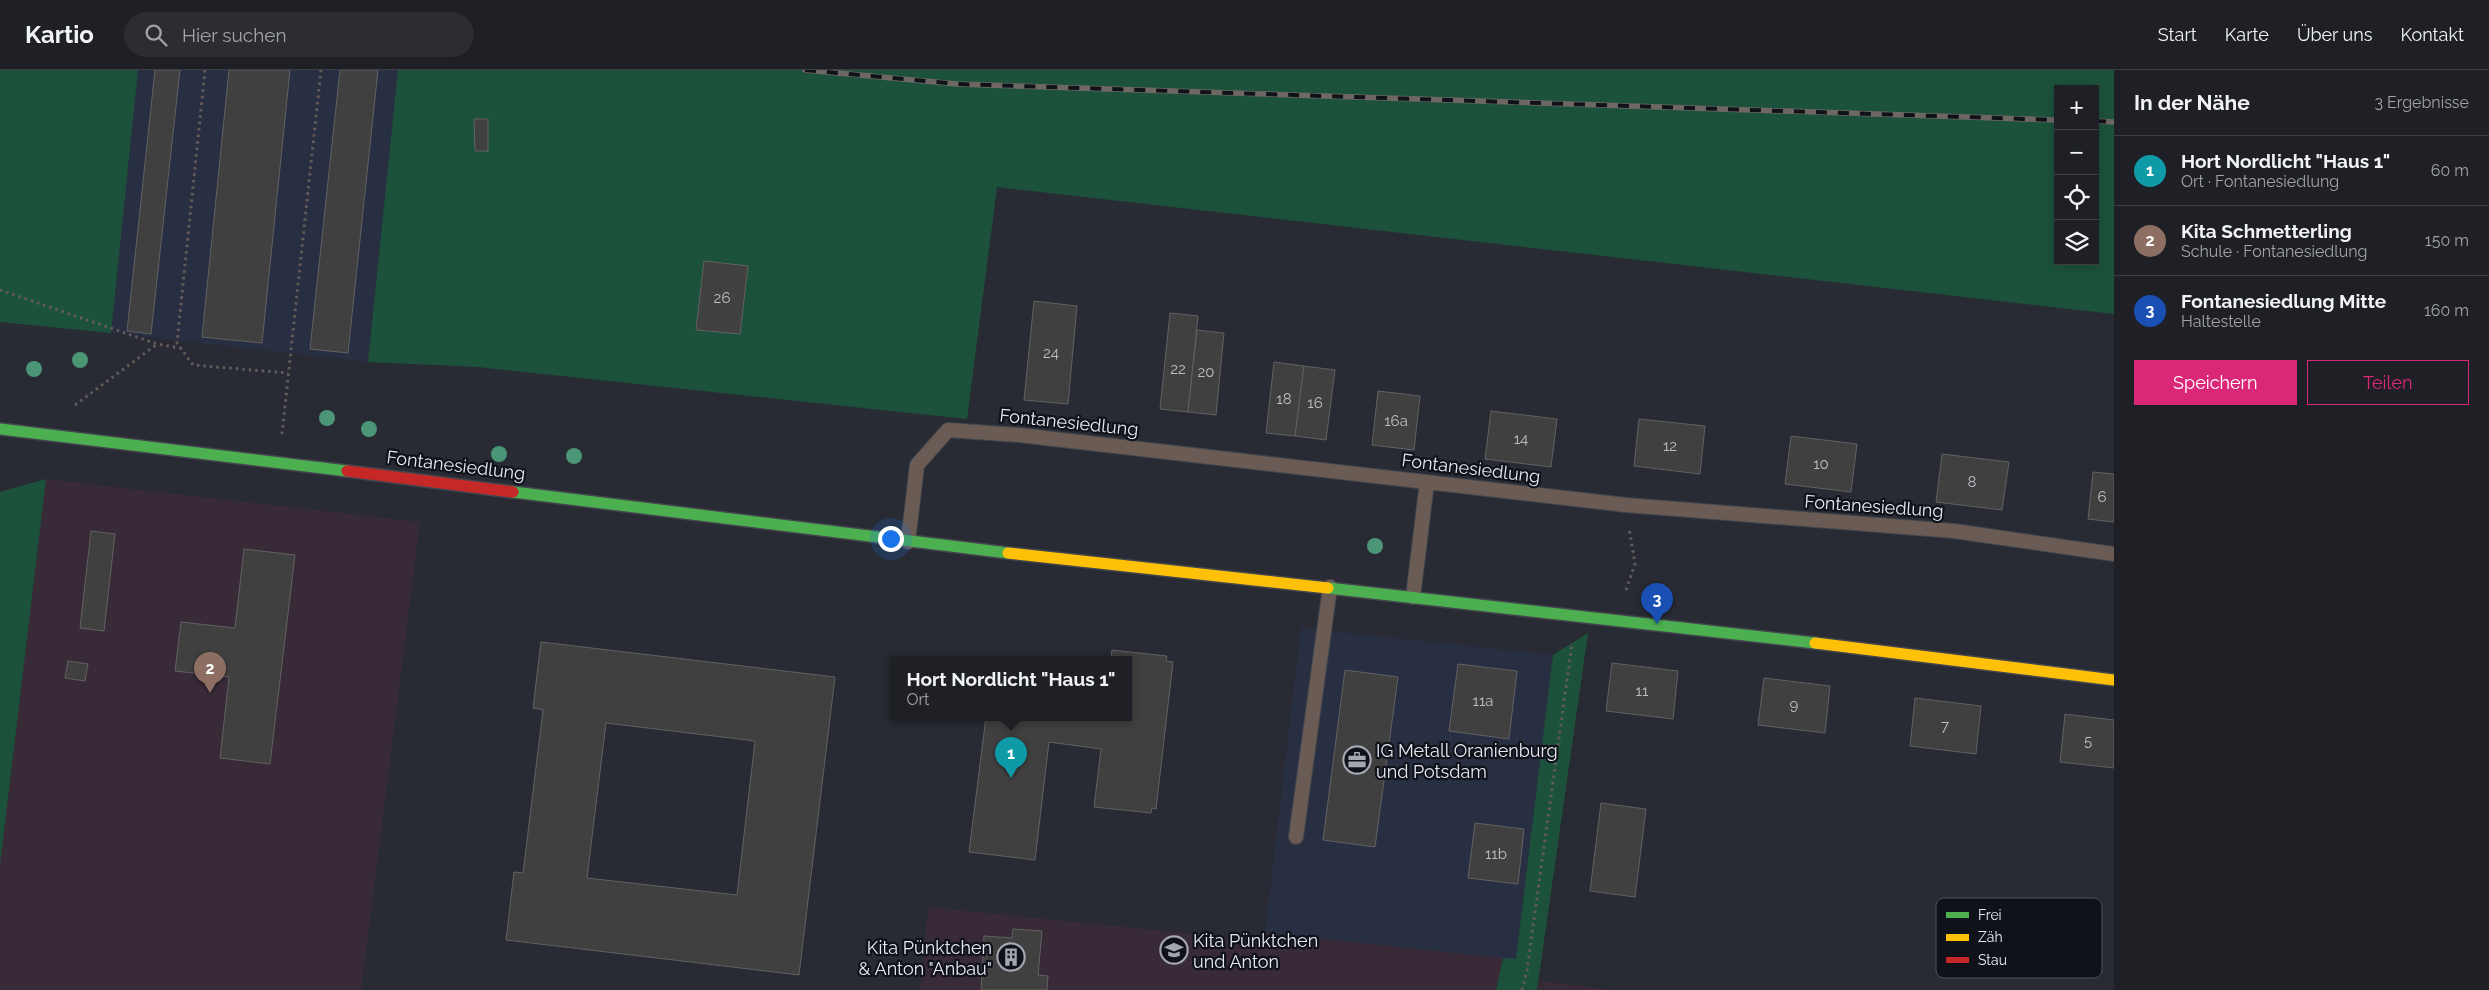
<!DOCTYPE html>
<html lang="de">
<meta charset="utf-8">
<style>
:root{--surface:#1e2026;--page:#2b2d32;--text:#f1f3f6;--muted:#a1a3a7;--line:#3c3e43;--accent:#db2777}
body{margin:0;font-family:Raleway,sans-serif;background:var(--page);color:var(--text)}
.controls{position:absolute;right:15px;top:15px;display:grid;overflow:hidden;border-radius:0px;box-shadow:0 2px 12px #0003}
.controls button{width:45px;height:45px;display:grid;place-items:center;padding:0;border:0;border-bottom:1px solid var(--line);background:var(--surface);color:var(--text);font:25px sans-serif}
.you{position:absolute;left:890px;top:468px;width:18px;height:18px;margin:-12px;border:4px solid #fff;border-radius:50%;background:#1a73e8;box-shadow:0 0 0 8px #1a73e833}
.badge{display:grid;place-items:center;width:32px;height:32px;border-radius:50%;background:var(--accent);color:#fff;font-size:16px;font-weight:700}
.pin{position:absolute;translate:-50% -41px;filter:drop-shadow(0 1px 2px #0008)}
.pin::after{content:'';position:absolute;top:26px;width:18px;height:15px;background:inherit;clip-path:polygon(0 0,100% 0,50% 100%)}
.popup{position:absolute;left:890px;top:586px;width:242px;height:65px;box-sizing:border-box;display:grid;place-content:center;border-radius:0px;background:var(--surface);filter:drop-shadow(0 1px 4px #0005);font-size:16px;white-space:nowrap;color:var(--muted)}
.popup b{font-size:19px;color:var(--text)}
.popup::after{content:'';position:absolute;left:50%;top:100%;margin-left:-10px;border:10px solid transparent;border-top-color:var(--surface)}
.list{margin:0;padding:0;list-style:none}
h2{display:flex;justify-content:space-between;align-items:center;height:65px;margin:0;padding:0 20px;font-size:21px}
h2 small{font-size:16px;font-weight:400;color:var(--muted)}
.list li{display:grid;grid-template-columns:32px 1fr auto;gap:15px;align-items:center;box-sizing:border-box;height:70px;padding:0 20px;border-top:1px solid var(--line)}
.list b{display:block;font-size:19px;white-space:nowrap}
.list p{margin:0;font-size:16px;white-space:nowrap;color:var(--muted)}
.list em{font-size:16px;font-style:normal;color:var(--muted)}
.actions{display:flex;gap:10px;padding:15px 20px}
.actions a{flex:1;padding:11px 0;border:1px solid var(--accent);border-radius:0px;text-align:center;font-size:18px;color:var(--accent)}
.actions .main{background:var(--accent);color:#fff}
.icon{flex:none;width:28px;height:28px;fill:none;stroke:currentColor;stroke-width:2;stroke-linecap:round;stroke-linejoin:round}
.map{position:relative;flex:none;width:2114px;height:920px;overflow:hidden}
header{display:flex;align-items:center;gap:30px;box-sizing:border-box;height:70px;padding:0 25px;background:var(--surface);border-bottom:1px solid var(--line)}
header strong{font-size:24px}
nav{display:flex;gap:28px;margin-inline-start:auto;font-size:18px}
.search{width:350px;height:45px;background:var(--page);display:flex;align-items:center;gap:12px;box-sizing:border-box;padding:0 18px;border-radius:28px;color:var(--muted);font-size:19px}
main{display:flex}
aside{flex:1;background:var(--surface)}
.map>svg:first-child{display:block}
.built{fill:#292f42}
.education{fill:#382b37}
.green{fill:#1c523b;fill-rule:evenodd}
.building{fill:#414041;stroke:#626162;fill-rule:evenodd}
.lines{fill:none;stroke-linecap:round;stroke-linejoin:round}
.lane-casing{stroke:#43464d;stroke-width:16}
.fast-casing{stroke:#43464d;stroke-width:14}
.slow-casing{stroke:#43464d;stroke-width:14}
.jam-casing{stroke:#43464d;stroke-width:14}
.path{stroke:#645b58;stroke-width:3;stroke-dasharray:2.5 4;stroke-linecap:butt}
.lane{stroke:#6a5c54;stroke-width:14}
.fast{stroke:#4caf50;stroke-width:11}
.slow{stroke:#ffc107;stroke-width:11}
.jam{stroke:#c62828;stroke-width:11}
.rail-casing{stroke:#6f6764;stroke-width:5.5}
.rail{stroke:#0f1218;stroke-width:4;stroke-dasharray:11;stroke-linecap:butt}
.tree{fill:#4a9676}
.labels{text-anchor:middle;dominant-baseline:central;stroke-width:4.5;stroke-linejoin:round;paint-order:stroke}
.number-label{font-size:15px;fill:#bdbfc6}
.street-label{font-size:18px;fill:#e6e9f3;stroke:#0f1218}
.poi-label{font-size:18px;fill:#e6e9f3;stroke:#0f1218;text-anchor:start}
.key{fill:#0f1218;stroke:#50525a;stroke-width:1}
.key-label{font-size:14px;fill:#e6e9f3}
</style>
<header>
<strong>Kartio</strong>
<div class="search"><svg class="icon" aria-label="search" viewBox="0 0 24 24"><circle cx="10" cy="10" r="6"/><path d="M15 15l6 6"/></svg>Hier suchen</div>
<nav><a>Start</a><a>Karte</a><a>Über uns</a><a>Kontakt</a></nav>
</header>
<main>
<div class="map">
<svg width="2114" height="920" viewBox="0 0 2114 920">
<rect width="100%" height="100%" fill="#282b33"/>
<g class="built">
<path d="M138,0H398L368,292L111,263Z"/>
<path d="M1301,558L1553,585L1516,890L1265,863Z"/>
</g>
<g class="education">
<path d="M46,409L420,452L361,920H0V795Z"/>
<path d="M928,837L1264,871L1265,863L1503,888L1496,920H920Z"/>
<path d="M1539,911L1614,920H1537Z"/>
</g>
<g class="green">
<path d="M0,0H138L111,263L0,252Z"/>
<path d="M398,0H2114V244L997,117L967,349L478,297L368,292ZM2058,19H2095V191H2058Z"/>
<path d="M46,409L0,795V422Z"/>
<path d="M1588,563L1537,920H1496L1503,888L1516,889L1553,585Z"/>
</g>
<g class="building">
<path d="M155,0H180L151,264L127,261Z"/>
<path d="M229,0H290L262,273L202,267Z"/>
<path d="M340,0H378L348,283L310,279Z"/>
<path d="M474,49H488V81H475Z"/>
<path d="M704,191L748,196L740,264L696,260Z"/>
<path d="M1034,231L1077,236L1068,334L1024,330Z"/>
<path d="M1170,243L1198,246L1188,342L1160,339Z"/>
<path d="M1197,260L1224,263L1216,345L1188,342Z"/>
<path d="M1274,292L1304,296L1295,366L1266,363Z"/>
<path d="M1304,296L1335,300L1326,370L1295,366Z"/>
<path d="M1378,321L1420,326L1414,380L1372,375Z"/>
<path d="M1491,341L1557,349L1551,397L1485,389Z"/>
<path d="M1639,349L1705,356L1700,404L1634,396Z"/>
<path d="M1791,366L1857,374L1851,422L1785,414Z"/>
<path d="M1942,384L2009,392L2002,440L1936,432Z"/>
<path d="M2093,402L2114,404V452L2088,449Z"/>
<path d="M91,461L115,464L104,561L80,558Z"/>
<path d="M244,479L295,485L270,694L220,688L229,607L175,601L181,552L235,558Z"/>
<path d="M541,572L835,607L799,905L506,870L514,802L523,803L543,640L533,638ZM606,653L755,671L737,825L587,808Z"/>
<path d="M1112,580L1167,586L1166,591L1173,592L1156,739L1152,738L1151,743L1094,737L1101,679L1049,672L1035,790L969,782L986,647H1128V589H1111Z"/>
<path d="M68,591L88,594L85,611L65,608Z"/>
<path d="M1612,593L1678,601L1673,649L1606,641Z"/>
<path d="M1458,594L1517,601L1509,669L1449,661Z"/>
<path d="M1345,600L1398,607L1375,777L1323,770Z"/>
<path d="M1764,608L1830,616L1825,663L1758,655Z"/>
<path d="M1915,628L1981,636L1976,684L1910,676Z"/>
<path d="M2065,644L2114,650V698L2060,692Z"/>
<path d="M1601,733L1646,739L1635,827L1590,821Z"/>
<path d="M1475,753L1524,759L1518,814L1468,808Z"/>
<path d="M1013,859L1042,861L1038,905L1048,906L1047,920H981L984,866L1012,868Z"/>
</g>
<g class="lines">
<g class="lane-casing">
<g id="lane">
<path d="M908,472L917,395L948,360L1019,365L1626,435L1954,461L2114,484"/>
<path d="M1413,527L1427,412"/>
<path d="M1296,767L1330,517"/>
</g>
</g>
<g class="fast-casing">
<g id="fast">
<path d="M0,359L347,401"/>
<path d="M513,422L1008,483"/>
<path d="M1328,518L1815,573"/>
</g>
</g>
<g class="slow-casing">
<g id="slow">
<path d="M1008,483L1328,518"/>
<path d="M1815,573L2114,610"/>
</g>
</g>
<g class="jam-casing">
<path id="jam" d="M347,401L513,422"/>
</g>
<g class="path">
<path d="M205,0L177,273L193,295L288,303"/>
<path d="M0,220L157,274L180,278"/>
<path d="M75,335L156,275"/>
<path d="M282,364L321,0"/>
<path d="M1626,520L1635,494L1629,458"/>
<path d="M1522,920L1527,900L1572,574"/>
</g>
<use href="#lane" class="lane"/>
<use href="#fast" class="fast"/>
<use href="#slow" class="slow"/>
<use href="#jam" class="jam"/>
<g class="rail-casing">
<g id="rail">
<path d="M805,0L957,14L2058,50"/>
<path d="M2095,51L2114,52"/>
</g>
</g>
<use href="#rail" class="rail"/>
</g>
<g class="tree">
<circle cx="80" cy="290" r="8"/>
<circle cx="34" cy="299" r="8"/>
<circle cx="327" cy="348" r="8"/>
<circle cx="369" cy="359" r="8"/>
<circle cx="499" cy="384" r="8"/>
<circle cx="574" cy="386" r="8"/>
<circle cx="1375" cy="476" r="8"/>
</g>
<defs>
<g id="office-ring" transform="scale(1.4375)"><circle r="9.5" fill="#0f1218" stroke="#a4a6b0" stroke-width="1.5"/><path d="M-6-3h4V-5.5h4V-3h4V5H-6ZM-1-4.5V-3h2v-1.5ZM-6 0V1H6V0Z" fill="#a4a6b0"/></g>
<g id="school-ring" transform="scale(1.4375)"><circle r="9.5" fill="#0f1218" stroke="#a4a6b0" stroke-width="1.5"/><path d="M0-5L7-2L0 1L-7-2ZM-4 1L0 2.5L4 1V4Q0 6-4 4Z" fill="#a4a6b0"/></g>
<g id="building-ring" transform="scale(1.4375)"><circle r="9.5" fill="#0f1218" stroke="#a4a6b0" stroke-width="1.5"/><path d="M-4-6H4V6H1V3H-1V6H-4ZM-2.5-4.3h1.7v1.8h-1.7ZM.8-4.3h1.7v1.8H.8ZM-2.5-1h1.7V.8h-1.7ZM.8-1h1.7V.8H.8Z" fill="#a4a6b0"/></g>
</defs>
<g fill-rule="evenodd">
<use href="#office-ring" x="1357" y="690"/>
<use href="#school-ring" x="1174" y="880"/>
<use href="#building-ring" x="1011" y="887"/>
</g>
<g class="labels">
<g class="number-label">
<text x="722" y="228">26</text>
<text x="1051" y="283">24</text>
<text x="1178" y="299">22</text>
<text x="1206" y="302">20</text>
<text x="1284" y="329">18</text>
<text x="1315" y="333">16</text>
<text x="1396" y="351">16a</text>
<text x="1521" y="369">14</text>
<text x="1670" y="376">12</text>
<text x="1821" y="394">10</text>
<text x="1972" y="412">8</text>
<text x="2102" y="427">6</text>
<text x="1642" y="621">11</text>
<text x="1483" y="631">11a</text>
<text x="1794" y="635">9</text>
<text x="1945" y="656">7</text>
<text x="2088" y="671">5</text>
<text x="1496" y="784">11b</text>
</g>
<g class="street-label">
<text transform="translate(1069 352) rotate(6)">Fontanesiedlung</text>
<text transform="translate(456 395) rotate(7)">Fontanesiedlung</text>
<text transform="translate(1471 398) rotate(7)">Fontanesiedlung</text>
<text transform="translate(1874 436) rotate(4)">Fontanesiedlung</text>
</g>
<g class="poi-label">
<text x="1376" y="680">IG Metall Oranienburg<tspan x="1376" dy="21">und Potsdam</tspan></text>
<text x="1193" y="870">Kita Pünktchen<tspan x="1193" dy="21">und Anton</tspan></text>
<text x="992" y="877" text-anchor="end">Kita Pünktchen<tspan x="992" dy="21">&amp; Anton "Anbau"</tspan></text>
</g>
</g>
<rect x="1936" y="828" width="166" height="80" rx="8" class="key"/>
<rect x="1946" y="842" width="23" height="6" fill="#4caf50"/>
<rect x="1946" y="864" width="23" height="7" fill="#ffc107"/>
<rect x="1946" y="887" width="23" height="6" fill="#c62828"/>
<g class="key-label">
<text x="1978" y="850">Frei</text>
<text x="1978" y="872">Zäh</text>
<text x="1978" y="895">Stau</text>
</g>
</svg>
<div class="controls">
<button>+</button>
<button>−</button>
<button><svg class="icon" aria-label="locate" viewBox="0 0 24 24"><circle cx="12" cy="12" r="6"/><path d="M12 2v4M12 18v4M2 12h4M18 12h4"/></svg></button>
<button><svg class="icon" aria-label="layers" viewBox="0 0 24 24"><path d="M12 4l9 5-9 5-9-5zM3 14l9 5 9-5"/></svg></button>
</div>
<div class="you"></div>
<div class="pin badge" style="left:1011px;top:708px;background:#0f9aa8">1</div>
<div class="popup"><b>Hort Nordlicht &quot;Haus 1&quot;</b>Ort</div>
<div class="pin badge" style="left:210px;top:623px;background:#8d6e63">2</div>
<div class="pin badge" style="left:1657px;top:554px;background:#1a4fb4">3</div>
</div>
<aside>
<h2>In der Nähe<small>3 Ergebnisse</small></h2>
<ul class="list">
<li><span class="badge" style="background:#0f9aa8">1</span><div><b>Hort Nordlicht &quot;Haus 1&quot;</b><p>Ort · Fontanesiedlung</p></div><em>60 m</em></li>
<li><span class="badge" style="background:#8d6e63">2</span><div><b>Kita Schmetterling</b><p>Schule · Fontanesiedlung</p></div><em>150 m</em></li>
<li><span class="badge" style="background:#1a4fb4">3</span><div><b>Fontanesiedlung Mitte</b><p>Haltestelle</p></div><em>160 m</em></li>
</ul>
<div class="actions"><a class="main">Speichern</a><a>Teilen</a></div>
</aside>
</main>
